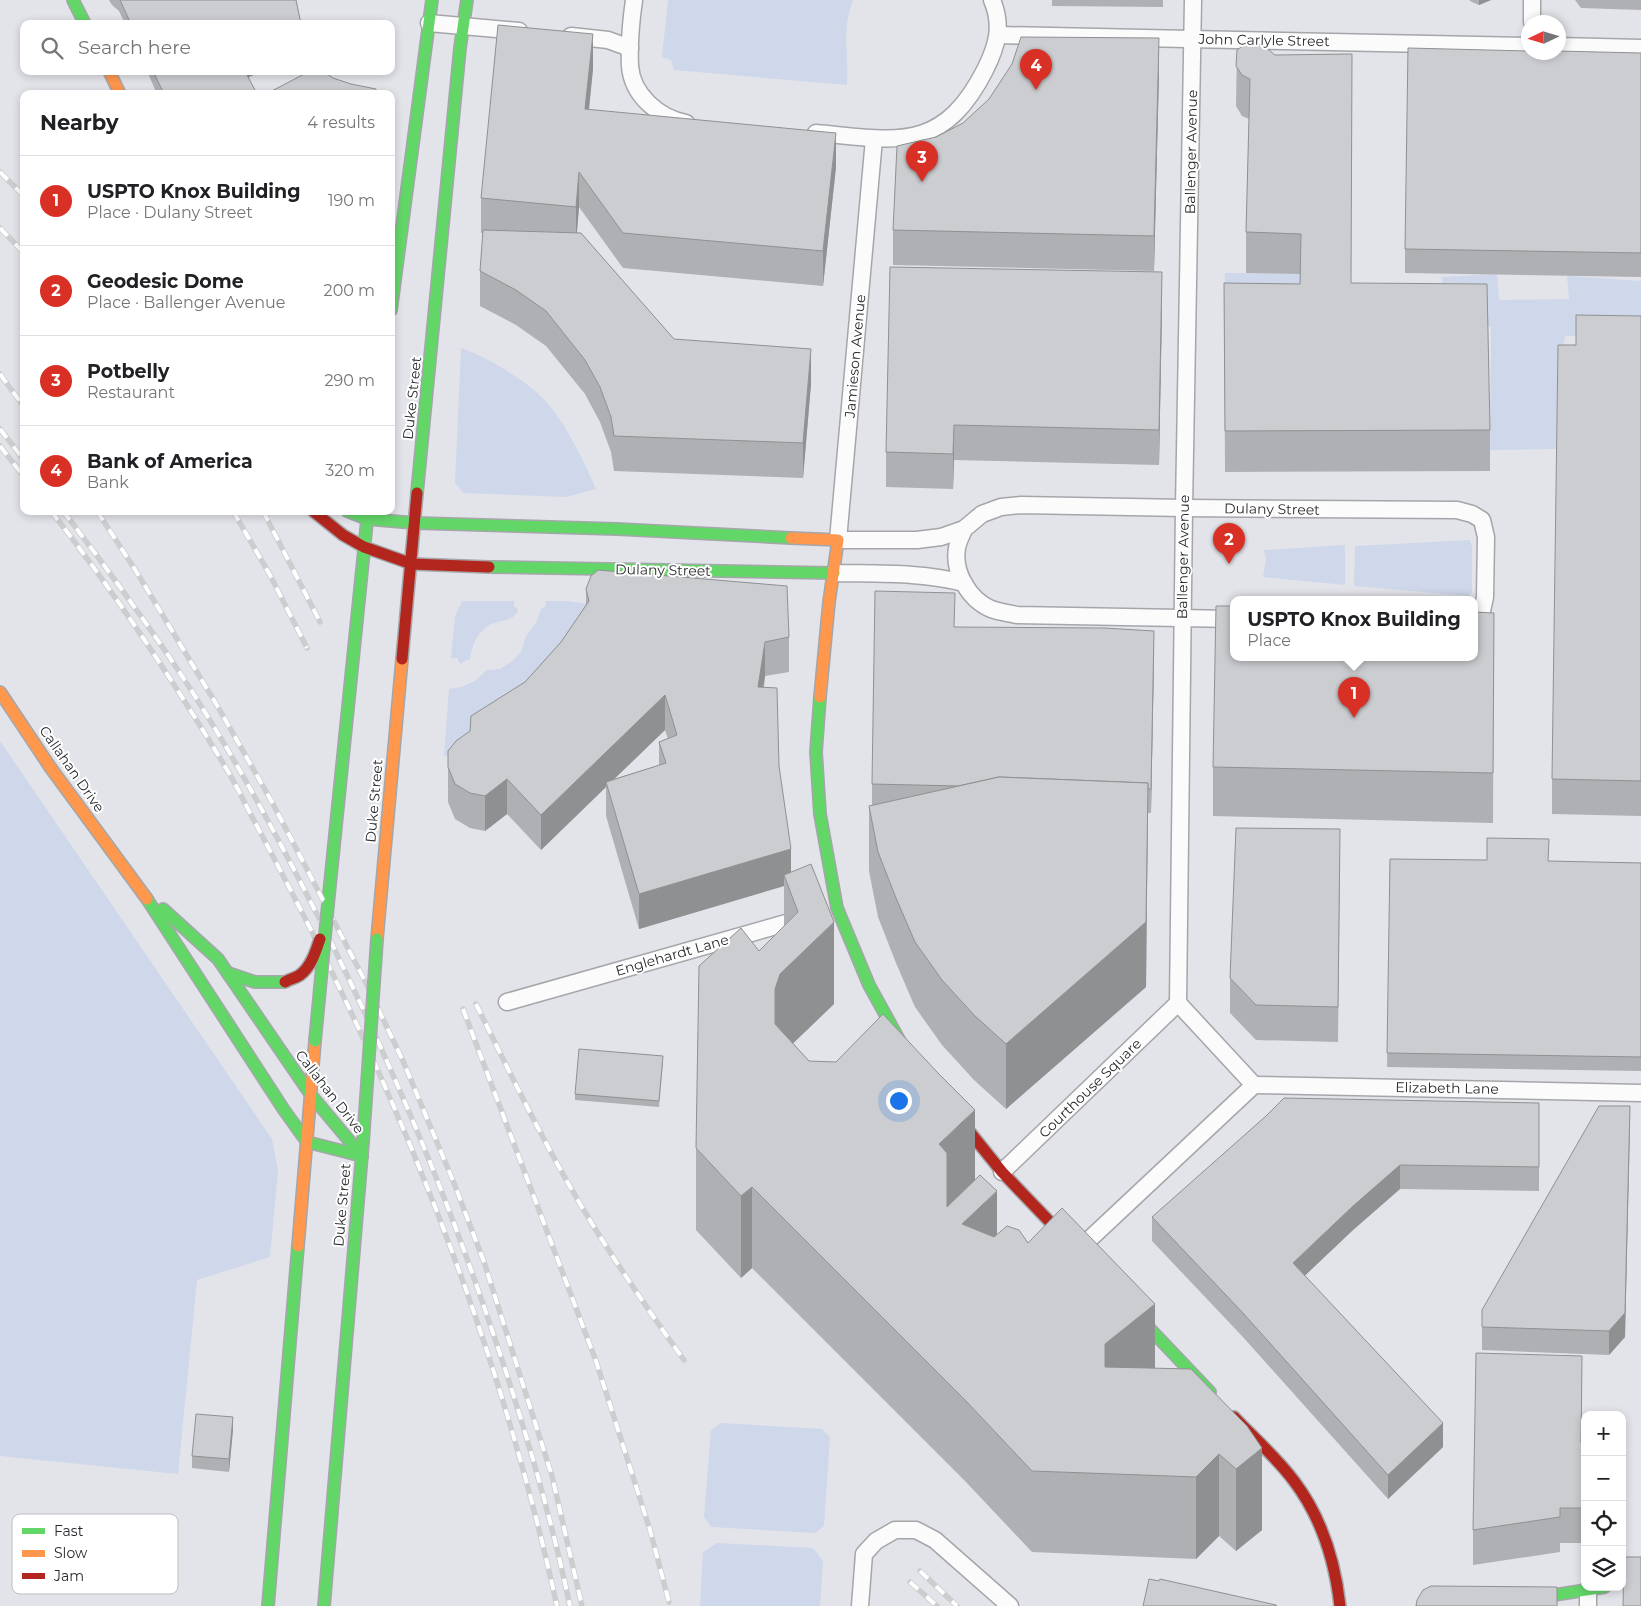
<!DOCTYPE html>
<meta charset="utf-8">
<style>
:root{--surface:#fff;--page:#f6f6f6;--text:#202124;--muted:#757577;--line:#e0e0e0;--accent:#d93025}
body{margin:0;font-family:Montserrat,sans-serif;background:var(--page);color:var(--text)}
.controls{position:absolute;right:15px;bottom:15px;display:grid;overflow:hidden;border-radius:10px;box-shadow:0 2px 8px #0003}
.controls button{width:45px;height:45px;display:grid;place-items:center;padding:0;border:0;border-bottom:1px solid var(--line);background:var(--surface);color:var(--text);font:25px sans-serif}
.compass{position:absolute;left:1521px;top:15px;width:45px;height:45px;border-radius:50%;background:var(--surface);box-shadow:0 2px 8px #0003;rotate:266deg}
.you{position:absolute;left:898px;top:1100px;width:18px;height:18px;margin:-12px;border:4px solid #fff;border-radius:50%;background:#1a73e8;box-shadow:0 0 0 8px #1a73e833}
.badge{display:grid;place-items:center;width:32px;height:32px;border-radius:50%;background:var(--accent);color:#fff;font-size:16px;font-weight:700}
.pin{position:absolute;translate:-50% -41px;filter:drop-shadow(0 1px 2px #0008)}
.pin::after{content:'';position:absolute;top:26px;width:18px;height:15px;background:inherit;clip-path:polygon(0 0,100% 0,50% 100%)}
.popup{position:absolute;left:1230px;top:596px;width:248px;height:65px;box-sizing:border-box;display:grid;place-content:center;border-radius:10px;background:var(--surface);filter:drop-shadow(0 1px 4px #0005);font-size:16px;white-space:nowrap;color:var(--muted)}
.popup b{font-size:19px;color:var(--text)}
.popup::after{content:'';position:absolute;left:50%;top:100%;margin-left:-10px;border:10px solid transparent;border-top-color:var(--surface)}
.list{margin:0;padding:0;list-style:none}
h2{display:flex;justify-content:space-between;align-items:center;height:65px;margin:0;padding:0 20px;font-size:21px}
h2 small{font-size:16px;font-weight:400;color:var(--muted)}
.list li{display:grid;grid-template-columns:32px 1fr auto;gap:15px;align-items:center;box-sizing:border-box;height:90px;padding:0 20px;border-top:1px solid var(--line)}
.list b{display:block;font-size:19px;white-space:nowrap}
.list p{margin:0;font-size:16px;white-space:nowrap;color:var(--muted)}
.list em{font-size:16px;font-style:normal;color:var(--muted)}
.icon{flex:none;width:28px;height:28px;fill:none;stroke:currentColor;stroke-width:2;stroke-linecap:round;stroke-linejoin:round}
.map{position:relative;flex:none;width:1641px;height:1606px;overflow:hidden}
.search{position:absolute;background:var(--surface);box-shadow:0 2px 8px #0003;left:20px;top:20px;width:375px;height:55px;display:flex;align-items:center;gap:12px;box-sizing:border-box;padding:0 18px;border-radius:10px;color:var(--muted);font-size:19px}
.panel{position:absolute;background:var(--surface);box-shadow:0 2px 8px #0003;left:20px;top:90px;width:375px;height:425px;border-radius:10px}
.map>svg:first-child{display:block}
.green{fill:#cfd7ea}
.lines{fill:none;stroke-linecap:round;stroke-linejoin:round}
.street-casing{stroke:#a4a6aa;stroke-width:19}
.fast-casing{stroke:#a4a6aa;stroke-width:14}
.slow-casing{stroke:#a4a6aa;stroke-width:14}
.jam-casing{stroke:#a4a6aa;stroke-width:14}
.street{stroke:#fbfbfc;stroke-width:16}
.fast{stroke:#63d668;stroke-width:11}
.slow{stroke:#ff974d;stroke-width:11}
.jam{stroke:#b3261e;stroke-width:11}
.rail-casing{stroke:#cccdcf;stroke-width:5.5}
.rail{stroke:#fff;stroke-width:4;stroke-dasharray:11;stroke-linecap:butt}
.fast-bridge-casing{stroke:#a4a6aa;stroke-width:14;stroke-linecap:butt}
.jam-bridge-casing{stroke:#a4a6aa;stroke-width:14;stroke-linecap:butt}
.fast-bridge{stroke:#63d668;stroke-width:11}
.jam-bridge{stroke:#b3261e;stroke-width:11}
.wall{fill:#afb0b3;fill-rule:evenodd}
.shaded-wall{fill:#8e9092}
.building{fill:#cbcdd0;stroke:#8e9092}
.labels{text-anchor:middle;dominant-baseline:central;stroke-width:4;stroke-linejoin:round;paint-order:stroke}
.street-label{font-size:14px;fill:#282a2d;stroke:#fff}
.key{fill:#fff;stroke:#bebfc0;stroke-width:1}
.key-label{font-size:14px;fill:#282a2d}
</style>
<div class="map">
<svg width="1641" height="1606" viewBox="0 0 1641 1606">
<rect width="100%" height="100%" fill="#e2e4e9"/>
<g class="green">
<path d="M668,0H853C841,31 849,53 847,85L674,70L671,60L662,57Z"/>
<path d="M1225,273L1301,274L1300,324L1224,323Z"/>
<path d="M1497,274L1499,300L1569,299L1567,276L1641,281V337L1565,336L1558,380L1557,449L1490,450L1491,327L1441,316L1442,277Z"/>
<path d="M461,348C489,358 530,382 549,405C569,430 583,460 596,489L566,497L463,493L455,483Z"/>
<path d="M1470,540L1472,547V592L1469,596L1354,586L1355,546Z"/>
<path d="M1345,545V585L1263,577L1266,558L1264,550Z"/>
<path d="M462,601H514V606L518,609C515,623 499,619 489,625C477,633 472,645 470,659L460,664L457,658H451L455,616Z"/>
<path d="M546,601H567L598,605L465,753L444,756L449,689L461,687L475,681L487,670L500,669L511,662L521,652L526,636L536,623L541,609L545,607Z"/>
<path d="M0,741L272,1139L278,1170L270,1257L197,1280L178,1474L0,1456Z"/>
<path d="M721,1423L822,1429L830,1437L824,1526L815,1533L711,1527L704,1517L711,1430Z"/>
<path d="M717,1543L813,1548L823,1561L820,1606H700L703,1552Z"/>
</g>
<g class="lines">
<g class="street-casing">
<g id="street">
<path d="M634,0C631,21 629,45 630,66C632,95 659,118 686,123"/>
<path d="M1193,0L1184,508L1178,1003L1254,1085"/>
<path d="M1532,22V0"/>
<path d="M429,23L519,31"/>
<path d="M998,35L1528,46"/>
<path d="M571,36L608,40L630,48"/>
<path d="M1558,46L1641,48"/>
<path d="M816,133C896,140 942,154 985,70C997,46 1003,26 992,0"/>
<path d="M874,139L838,540H917L941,537L964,529L982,514L1001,507L1021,505L1184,508L1457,510L1472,514L1482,520L1486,537L1485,597L1482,611L1474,620"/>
<path d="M964,529C962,535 958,541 957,548C953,571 968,599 991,609C999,612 1009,613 1017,615L1234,619"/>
<path d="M834,573C878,574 922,572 964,583"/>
<path d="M507,1002L804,918"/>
<path d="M1254,1085L1641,1093"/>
<path d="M1002,1172L1178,1003"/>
<path d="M1077,1251L1254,1085"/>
<path d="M860,1606L864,1554L876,1541L895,1530H916L935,1540L1010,1606"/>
<path d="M1588,1606V1590"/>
</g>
</g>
<g class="fast-casing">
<g id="fast">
<path d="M73,0L85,24"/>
<path d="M391,310L432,0"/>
<path d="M417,493L460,48L467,0"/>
<path d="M347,511L367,519L415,523L617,529L791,538"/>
<path d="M489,567L834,573"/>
<path d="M820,697L816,752L820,814L837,908L869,985L902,1045"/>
<path d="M147,899L284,1110L307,1142L362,1156"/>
<path d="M328,904L368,511"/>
<path d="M163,909L218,959L311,1095L362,1156"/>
<path d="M228,973L255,982H285"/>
<path d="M1132,1310L1210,1392"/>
<path d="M268,1606L298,1246"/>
<path d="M324,1606L363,1142"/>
<path d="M1484,1606L1605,1587"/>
</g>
</g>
<g class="slow-casing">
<g id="slow">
<path d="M109,71L120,94"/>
<path d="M791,538L838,540L829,602L820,697"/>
<path d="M0,692L50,767L147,899"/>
<path d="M377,939L402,659"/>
<path d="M298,1246L315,1041"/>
</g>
</g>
<g class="jam-casing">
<g id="jam">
<path d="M313,511L343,535L364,547L412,564L489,567"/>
<path d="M402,659L417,493"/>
<path d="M956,1115L1002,1172L1072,1245"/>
<path d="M1234,1417C1254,1438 1277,1458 1294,1481C1322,1518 1335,1561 1340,1606"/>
</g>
</g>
<use href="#street" class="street"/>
<use href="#fast" class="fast"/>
<use href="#slow" class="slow"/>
<use href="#jam" class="jam"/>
<g class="rail-casing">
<g id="rail">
<path d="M0,172L24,196"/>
<path d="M0,228L24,253"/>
<path d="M0,374L24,407"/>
<path d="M0,429L24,460"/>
<path d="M0,446L24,477"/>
<path d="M51,511C115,593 173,680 226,768C238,788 247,808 258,828C277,864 296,900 314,936C421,1149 506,1373 557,1606"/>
<path d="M63,511C103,563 142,616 178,670C233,753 280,841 325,930C385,1051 438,1173 482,1301C517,1401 548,1502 570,1606"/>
<path d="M97,511L136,571L218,707L272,802L365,981L403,1061L454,1183L484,1262L552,1476L582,1606"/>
<path d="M233,511L270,575L307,648"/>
<path d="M263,511L320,622"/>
<path d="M476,1004C512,1077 548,1152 591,1222C620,1269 651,1314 684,1360"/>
<path d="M463,1009L596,1361L650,1530L669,1602"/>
<path d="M920,1571L957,1606"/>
<path d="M910,1582L937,1606"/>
</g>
</g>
<use href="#rail" class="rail"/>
<g class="fast-bridge-casing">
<g id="fast-bridge">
<path d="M315,1041L328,904"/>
<path d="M363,1142L377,939"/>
</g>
</g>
<g class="jam-bridge-casing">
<path id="jam-bridge" d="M285,982C290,979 296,978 300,975C311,967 316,951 320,939"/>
</g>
<use href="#fast-bridge" class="fast-bridge"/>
<use href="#jam-bridge" class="jam-bridge"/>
</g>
<g class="wall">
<path d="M109,0H296L301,24H125L119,11L112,5Z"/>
<path d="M1052,0H1163V7L1052,6Z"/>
<path d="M1469,0H1491L1479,5L1472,2Z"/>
<path d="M1575,0H1641V10L1581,8Z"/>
<path d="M1237,50L1351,283L1490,430V471L1225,472L1224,283L1300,284V274L1246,273V232L1249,119L1242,116L1236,106Z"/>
<path d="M1641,53V277L1405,273V249Z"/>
<path d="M593,69L589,110L836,167L823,286L623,268L579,207L577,233L674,339L811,384L803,478L614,471L611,452L600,422L585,394L546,346L516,325L480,306V271L483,233H481V198Z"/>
<path d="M147,71H263L248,77L257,94H157Z"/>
<path d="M1159,73L1154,271L893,265V230L936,137Z"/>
<path d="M1162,307L1159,465L954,460L953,489L886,487V452Z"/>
<path d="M1641,316V816L1552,814V779L1576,345Z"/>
<path d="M586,589L789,637V672L765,676L764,687L779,766L791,872L834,1004L793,1043L809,1061L975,1180L997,1235L1028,1243L1155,1368L1247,1426L1262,1530L1236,1551L1219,1536L1196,1559L1032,1552L965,1481L752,1268L741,1278L696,1230V1148L759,951L784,926V886L639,929L606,816V787L541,850L507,814L485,831L470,828L455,819L448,802V751L525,682L561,642L586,605ZM665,730L668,739L659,742V765L614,779Z"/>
<path d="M1494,613L1493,823L1213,816V767Z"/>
<path d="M954,627L1154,655L1151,813H1148L1146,987L1006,1109L974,1080L942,1045L915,1007L896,963L878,917L869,871V806L872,805V784Z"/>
<path d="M1390,859L1641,863V1071L1387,1067Z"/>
<path d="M1340,864L1338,1042L1256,1040L1230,1013V978Z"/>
<path d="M663,1062L659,1107L575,1100V1094Z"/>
<path d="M1539,1103V1191L1400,1189L1353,1230L1305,1275L1443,1447L1388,1499L1242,1336L1152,1241V1217Z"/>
<path d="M1630,1130L1625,1337L1609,1355L1482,1350V1327Z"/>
<path d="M1582,1391L1581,1443H1585V1543H1560V1552L1473,1565V1530Z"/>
<path d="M233,1429L229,1472L192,1468V1456Z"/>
<path d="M134,1554L131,1585L80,1581V1569Z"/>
</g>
<g class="shaded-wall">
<path d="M1479,0H1491L1479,5Z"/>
<path d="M593,34V69L585,144V109Z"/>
<path d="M1159,38V73L1154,271V236Z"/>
<path d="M242,71H263L242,80Z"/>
<path d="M836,133V167L823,286V251Z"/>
<path d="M579,172V207L576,242V207Z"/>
<path d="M1162,272V307L1159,465V430Z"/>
<path d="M811,349V384L803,478V443Z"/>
<path d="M954,425V460L953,489V454Z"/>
<path d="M1154,631V655L1151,813V789Z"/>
<path d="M765,642V676L758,722V687Z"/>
<path d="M665,695V730L607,786L606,782V787L541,850V815Z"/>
<path d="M507,779V814L485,831V796Z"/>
<path d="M1148,783L1146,987L1006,1109V1044Z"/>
<path d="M791,849V884L784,875V886L639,929V894Z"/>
<path d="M834,922V1004L780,1056L775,1070V989L780,974Z"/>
<path d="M1630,1106L1625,1337L1609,1355V1331Z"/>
<path d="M975,1110V1192L939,1226V1144Z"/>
<path d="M1400,1165V1189L1353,1230L1293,1287V1263L1353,1206Z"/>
<path d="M752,1187V1268L741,1278V1196Z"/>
<path d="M997,1191V1273L962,1224Z"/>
<path d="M1155,1304V1386L1105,1425V1344Z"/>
<path d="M1582,1356V1391L1581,1478V1443Z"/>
<path d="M233,1417V1429L229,1472V1459Z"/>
<path d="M1443,1423V1447L1388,1499V1475Z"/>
<path d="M1262,1448V1530L1236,1551V1469Z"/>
<path d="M1219,1454V1536L1196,1559V1477Z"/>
<path d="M134,1542V1554L131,1585V1573Z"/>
</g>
<g class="building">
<path d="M120,0H296L301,24H131Z"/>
<path d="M498,25L593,34L585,109L836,133L823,251L623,233L579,172L576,207L481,198Z"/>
<path d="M1021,37L1159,38L1154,236L893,230L897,146L936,137L963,123L989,99L1012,64Z"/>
<path d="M1249,41L1264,46L1275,55L1352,54L1351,283L1487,284L1490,430L1225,431L1224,283L1300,284L1301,234L1246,232L1250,79L1242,75L1236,66L1237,50Z"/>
<path d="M1408,48L1528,51V52H1558V51L1641,53V253L1405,249Z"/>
<path d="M153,71H245L257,94H164Z"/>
<path d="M310,71H323L333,78L351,84L376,89V94H266Z"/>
<path d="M483,230L581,233L674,339L811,349L803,443L614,436L611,417L600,387L585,360L546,311L516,290L480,271Z"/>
<path d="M890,267L1162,272L1159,430L954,425L953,454L886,452Z"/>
<path d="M1576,315L1641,316V781L1552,779L1558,345H1576Z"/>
<path d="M598,570L787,586L789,637L765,642L758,687L777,688L779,766L791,849L639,894L606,782L666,763L659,742L677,735L665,695L541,815L507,779L485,796L470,793L455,784L448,767V751L456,741L470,731L471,716L525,682L561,642L589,601L586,589L591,576Z"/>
<path d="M875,591L955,593L954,627L1104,628L1154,631L1151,789H1148V783L999,777L958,786L872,784Z"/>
<path d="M1216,606H1234V657H1474V612L1494,613L1493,773L1213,767Z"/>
<path d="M999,777L1148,783L1146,922L1006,1044L974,1015L942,980L915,942L896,898L878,852L869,806Z"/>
<path d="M1236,828L1340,829L1338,1007L1256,1005L1230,978Z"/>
<path d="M1487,838L1549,839L1548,861L1641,863V1057L1387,1053L1390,859L1487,860Z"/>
<path d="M811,864L834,922L780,974L775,989V1024L809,1061L836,1062L883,1014L937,1072L975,1110L939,1144L947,1153V1207L980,1175L997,1191L962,1224L994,1237L1007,1226L1019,1230L1028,1243L1062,1208L1155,1304L1105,1344V1367L1191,1369L1247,1426L1262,1448L1236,1469L1219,1454L1196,1477L1032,1471L965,1400L752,1187L741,1196L696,1148L699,966L741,928L759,951L798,912L784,875Z"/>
<path d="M579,1049L663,1056L659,1101L575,1094Z"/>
<path d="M1284,1098L1539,1103V1167L1400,1165L1353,1206L1293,1263L1443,1423L1388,1475L1242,1312L1152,1217L1266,1116Z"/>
<path d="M1599,1106H1630L1625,1313L1609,1331L1482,1327V1310Z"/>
<path d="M1476,1353L1582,1356L1581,1443H1585V1508H1560V1517L1473,1530Z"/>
<path d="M196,1414L233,1417L229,1459L192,1456Z"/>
<path d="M82,1538L134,1542L131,1573L80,1569Z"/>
<path d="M1624,1557H1641V1606H1623Z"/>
<path d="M1149,1579L1159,1581L1160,1579L1276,1605L1277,1606H1143Z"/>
<path d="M1431,1586L1557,1587V1606H1416L1417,1600L1423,1590Z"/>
</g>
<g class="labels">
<g class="street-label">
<text transform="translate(1264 40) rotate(1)">John Carlyle Street</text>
<text transform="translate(1191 152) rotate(-89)">Ballenger Avenue</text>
<text transform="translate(855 356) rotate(-85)">Jamieson Avenue</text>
<text transform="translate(412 398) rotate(-84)">Duke Street</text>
<text transform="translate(1272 509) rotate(1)">Dulany Street</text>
<text transform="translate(1183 557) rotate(-89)">Ballenger Avenue</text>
<text transform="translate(663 570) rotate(1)">Dulany Street</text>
<text transform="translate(72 769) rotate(55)">Callahan Drive</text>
<text transform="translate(374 801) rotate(-85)">Duke Street</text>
<text transform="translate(672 955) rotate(-16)">Englehardt Lane</text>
<text transform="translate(1090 1088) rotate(-44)">Courthouse Square</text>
<text transform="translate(1447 1088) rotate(1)">Elizabeth Lane</text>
<text transform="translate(330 1092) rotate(52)">Callahan Drive</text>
<text transform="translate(342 1205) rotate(-85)">Duke Street</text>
</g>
</g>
<rect x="12" y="1514" width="166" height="80" rx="8" class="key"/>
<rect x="22" y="1528" width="23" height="6" fill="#63d668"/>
<rect x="22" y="1550" width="23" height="7" fill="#ff974d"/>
<rect x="22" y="1573" width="23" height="6" fill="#b3261e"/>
<g class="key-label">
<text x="54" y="1536">Fast</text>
<text x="54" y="1558">Slow</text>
<text x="54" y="1581">Jam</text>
</g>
</svg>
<div class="controls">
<button>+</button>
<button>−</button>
<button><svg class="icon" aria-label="locate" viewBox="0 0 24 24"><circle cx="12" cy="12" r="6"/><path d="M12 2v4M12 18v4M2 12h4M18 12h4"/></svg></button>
<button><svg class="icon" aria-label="layers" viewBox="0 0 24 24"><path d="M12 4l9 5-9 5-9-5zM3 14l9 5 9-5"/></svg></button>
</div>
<svg class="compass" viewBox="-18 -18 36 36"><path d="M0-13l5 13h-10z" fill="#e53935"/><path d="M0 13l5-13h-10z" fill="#757577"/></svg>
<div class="you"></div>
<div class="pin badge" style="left:1354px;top:718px">1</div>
<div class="popup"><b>USPTO Knox Building</b>Place</div>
<div class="pin badge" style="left:1229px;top:564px">2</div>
<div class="pin badge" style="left:922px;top:182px">3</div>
<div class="pin badge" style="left:1036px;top:90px">4</div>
<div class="search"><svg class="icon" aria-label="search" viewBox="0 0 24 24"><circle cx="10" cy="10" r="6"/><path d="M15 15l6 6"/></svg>Search here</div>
<section class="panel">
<h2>Nearby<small>4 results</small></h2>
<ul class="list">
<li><span class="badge">1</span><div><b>USPTO Knox Building</b><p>Place · Dulany Street</p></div><em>190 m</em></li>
<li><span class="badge">2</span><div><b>Geodesic Dome</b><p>Place · Ballenger Avenue</p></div><em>200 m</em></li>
<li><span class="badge">3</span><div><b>Potbelly</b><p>Restaurant</p></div><em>290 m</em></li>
<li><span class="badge">4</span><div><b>Bank of America</b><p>Bank</p></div><em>320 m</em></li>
</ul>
</section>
</div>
